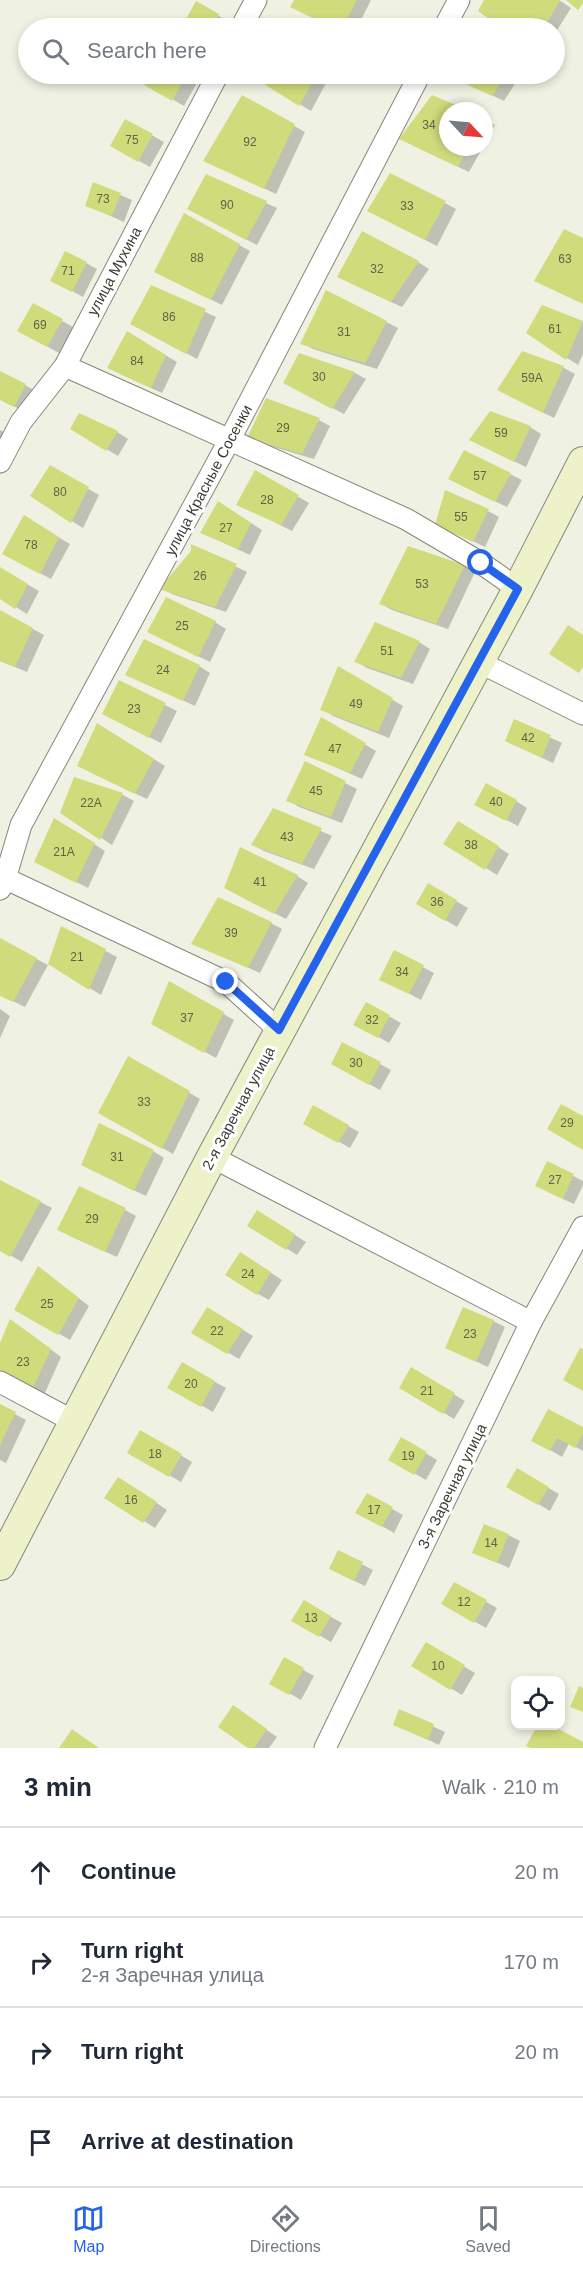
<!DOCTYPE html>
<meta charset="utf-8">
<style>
:root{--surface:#fff;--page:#f2f2f3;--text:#1f2937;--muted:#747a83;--line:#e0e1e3;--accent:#2563eb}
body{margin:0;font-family:Helvetica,sans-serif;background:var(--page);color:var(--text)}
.controls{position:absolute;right:18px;bottom:18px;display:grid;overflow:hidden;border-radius:12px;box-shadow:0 3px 9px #0003}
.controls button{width:54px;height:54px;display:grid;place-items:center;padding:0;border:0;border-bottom:2px solid var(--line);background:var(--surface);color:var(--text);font:30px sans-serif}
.compass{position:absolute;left:439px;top:102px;width:54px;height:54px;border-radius:50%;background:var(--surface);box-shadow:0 3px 9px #0003;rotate:116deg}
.stop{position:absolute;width:18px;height:18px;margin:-14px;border:4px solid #2563eb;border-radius:50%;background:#fff}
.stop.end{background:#2563eb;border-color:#fff;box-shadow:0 2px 6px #0008}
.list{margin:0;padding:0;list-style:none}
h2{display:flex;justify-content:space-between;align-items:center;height:78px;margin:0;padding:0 24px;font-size:26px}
h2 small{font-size:20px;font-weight:400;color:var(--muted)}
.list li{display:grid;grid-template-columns:39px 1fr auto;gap:18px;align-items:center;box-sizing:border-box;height:90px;padding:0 24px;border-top:2px solid var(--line)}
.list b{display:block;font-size:22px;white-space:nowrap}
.list p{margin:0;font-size:20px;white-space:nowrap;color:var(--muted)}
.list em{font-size:20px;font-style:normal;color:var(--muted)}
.icon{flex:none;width:33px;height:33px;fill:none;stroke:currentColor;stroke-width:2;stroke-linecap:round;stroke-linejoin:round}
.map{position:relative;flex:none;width:583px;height:1748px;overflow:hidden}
.search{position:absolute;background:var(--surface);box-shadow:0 3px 9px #0003;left:18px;right:18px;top:18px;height:66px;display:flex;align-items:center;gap:15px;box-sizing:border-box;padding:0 21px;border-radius:33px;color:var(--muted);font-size:22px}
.sheet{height:438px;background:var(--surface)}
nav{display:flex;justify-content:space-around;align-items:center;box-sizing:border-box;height:84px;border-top:2px solid var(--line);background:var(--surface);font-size:16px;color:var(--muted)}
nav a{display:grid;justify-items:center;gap:3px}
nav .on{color:var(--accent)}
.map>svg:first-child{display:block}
.shadow{fill:#0003}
.building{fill:#d0db7c}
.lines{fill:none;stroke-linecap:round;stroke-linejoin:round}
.street-casing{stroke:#858879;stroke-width:23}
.secondary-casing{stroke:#858879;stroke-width:32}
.street{stroke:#fff;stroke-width:21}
.secondary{stroke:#eef2ca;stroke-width:30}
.route{stroke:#2563eb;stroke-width:8}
.labels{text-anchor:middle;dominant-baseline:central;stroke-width:6;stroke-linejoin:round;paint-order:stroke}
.number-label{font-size:12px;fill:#606346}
.street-label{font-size:15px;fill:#3a3b34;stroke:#fff}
</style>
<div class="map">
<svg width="583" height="1748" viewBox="0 0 583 1748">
<rect width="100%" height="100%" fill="#eff2e2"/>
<g class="shadow">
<path d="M295,0H371L357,28H334L303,13Z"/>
<path d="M486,0H559L571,8L554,35V28H505L480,10Z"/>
<path d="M197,3L229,22L226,28H201L187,20Z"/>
<path d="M152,74H202L184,106L146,84Z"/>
<path d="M256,74H331L311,111L255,77Z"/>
<path d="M447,74H521L504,101Z"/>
<path d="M243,97L305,132L276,194L216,166Z"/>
<path d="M433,97L466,111H448V147H483L469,172L412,145Z"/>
<path d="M484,119L495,125L484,144Z"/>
<path d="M126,121L164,142L150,167L112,146Z"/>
<path d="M207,176L277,208L257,245L200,215Z"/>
<path d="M94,184L132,200L124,222L86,205Z"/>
<path d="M445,203L456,209L437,246L380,217Z"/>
<path d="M185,215L250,251L222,305L167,278Z"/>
<path d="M418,262L429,269L402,307L350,283Z"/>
<path d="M86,263L97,269L83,297L63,286Z"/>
<path d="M152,287L216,317L197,359L132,323Z"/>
<path d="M327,292L398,328L377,369L313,349L302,343Z"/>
<path d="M33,305L73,327L59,353L30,337Z"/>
<path d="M543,306L583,322V354L578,365L528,333Z"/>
<path d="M128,333L177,362L162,393L120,374Z"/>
<path d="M523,352L564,368L575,374L554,418L510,396Z"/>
<path d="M300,354L355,373L366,379L344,414L296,389Z"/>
<path d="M0,372L36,391L25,412L0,399Z"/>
<path d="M319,420L330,426L314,459L260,443L249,437Z"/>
<path d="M530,427L541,434L526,467L482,446Z"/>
<path d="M72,428L117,432L128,439L118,456Z"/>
<path d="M0,430L13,437L0,450Z"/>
<path d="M465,452L522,480L507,507L461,485Z"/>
<path d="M50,467L99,495L83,528L32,496Z"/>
<path d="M256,472L309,503L292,531L238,504Z"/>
<path d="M229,509L262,530L250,555L202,533Z"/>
<path d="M488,511L499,517L485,547L446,528Z"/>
<path d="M24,517L70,544L51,579L15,560Z"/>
<path d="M193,546L247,572L226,612L172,594L161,588L193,552Z"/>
<path d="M464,566L475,572L448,629L392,610L381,604Z"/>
<path d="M0,569L39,591L27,614L0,597Z"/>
<path d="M0,611L44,635L27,672L0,661Z"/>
<path d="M215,622L226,629L210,662L160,638Z"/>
<path d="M419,642L430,649L413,684L367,668L356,661Z"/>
<path d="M199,666L210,673L195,706L127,675Z"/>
<path d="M339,668L403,706L389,738L333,716L322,709Z"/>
<path d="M120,682L177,711L161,743L115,720Z"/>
<path d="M322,719L376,751L362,779L306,754Z"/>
<path d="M515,721L562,743L553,763L506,741Z"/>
<path d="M109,731L165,766L147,799L90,772Z"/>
<path d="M305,763L357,789L342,823L299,807L288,800Z"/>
<path d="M75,779L123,795L134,801L112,845L62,812Z"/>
<path d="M516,801L527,808L518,826L488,810Z"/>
<path d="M274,810L332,836L314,869L264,851L253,845Z"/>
<path d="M66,826L105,851L88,888L45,866Z"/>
<path d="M470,829L509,854L497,875L486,868Z"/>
<path d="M297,876L308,883L286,919L237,894Z"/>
<path d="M429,885L468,908L457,927L418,904Z"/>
<path d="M271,923L282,929L260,973L193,943Z"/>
<path d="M62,928L117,957L101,995L49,963Z"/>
<path d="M0,940L48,965L25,1007L0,995Z"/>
<path d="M394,952L434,973L421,1000L393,985Z"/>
<path d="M170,983L234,1020L216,1058L153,1023Z"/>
<path d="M367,1004L401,1023L389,1043L356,1024Z"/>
<path d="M0,1009L10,1016L0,1038Z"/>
<path d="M128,1058L200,1099L173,1154L100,1112Z"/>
<path d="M380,1064L391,1070L380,1090L344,1070Z"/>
<path d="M314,1107L359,1132L350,1148L305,1123Z"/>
<path d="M153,1151L164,1158L146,1196L94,1171Z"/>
<path d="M548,1163L583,1181V1185L574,1204L548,1192Z"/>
<path d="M0,1181L52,1208L22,1262L0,1249Z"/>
<path d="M125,1210L136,1216L117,1257L70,1236Z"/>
<path d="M268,1218L306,1242L297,1255L286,1248Z"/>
<path d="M251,1260L282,1280L269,1300L258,1294Z"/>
<path d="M39,1268L89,1306L70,1340L16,1309Z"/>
<path d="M208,1309L253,1336L239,1359L193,1332Z"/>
<path d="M493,1321L505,1327L488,1367L447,1348Z"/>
<path d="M22,1328L61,1357L44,1395L0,1373V1347Z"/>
<path d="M182,1364L226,1388L213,1412L169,1387Z"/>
<path d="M412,1369L465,1401L454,1419L401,1387Z"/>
<path d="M0,1406L26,1420L6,1463L0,1460Z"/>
<path d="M583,1429V1451L569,1443L562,1457L533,1440Z"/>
<path d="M141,1432L192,1462L181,1482L129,1452Z"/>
<path d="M402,1439L437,1460L426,1480L390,1459Z"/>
<path d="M518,1470L559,1494L550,1511L508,1486Z"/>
<path d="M130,1485L167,1510L155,1528L107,1497Z"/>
<path d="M367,1495L403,1515L394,1533L357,1512Z"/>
<path d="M508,1535L520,1541L509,1568L474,1552Z"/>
<path d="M339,1552L373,1570L365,1586L342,1575Z"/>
<path d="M455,1584L497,1608L486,1628L444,1604Z"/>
<path d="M304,1602L342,1623L331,1642L293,1620Z"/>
<path d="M426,1644L475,1673L462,1695L413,1666Z"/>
<path d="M284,1659L314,1676L301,1700L271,1683Z"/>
<path d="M400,1711L445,1732L439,1745L395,1724Z"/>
<path d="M244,1714L277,1737L269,1748H250Z"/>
</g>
<g class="building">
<path d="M294,0H357L342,28H333L290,7Z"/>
<path d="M484,0H560L544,28H502L478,11Z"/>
<path d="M566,0H583V3L578,10Z"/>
<path d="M196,1L219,14L211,28H198L185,21Z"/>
<path d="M150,74H187L172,101L144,85Z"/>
<path d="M255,74H317L299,106L253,77Z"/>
<path d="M444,74H506L492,96Z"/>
<path d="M242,95L295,124L264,189L203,161Z"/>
<path d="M432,95L470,111H448V147H468L458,167L399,139Z"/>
<path d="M125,119L153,134L138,162L110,146Z"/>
<path d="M390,173L446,201L425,240L367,211Z"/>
<path d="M206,174L267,201L246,240L187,209Z"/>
<path d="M93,182L121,193L112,216L85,206Z"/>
<path d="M184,213L240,244L211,300L154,272Z"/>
<path d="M564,229L583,238V304L534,281Z"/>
<path d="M362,231L419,261L391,302L337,277Z"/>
<path d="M65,251L87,262L72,292L50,281Z"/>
<path d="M151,285L206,309L186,354L130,324Z"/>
<path d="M326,290L387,321L365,363L300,344Z"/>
<path d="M33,303L63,319L47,347L17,331Z"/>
<path d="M542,305L583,321L566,360L526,333Z"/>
<path d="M127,331L166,355L151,388L107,368Z"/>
<path d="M522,351L564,366L543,413L497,390Z"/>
<path d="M299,353L355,372L332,409L283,383Z"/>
<path d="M0,371L26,384L14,407L0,400Z"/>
<path d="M266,398L320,418L302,454L247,438Z"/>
<path d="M490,411L531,426L514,462L469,440Z"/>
<path d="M79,413L118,431L106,451L70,429Z"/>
<path d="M464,450L511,473L495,502L448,479Z"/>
<path d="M50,465L89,487L71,523L30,496Z"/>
<path d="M255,470L299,495L281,525L236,505Z"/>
<path d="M445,490L489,509L473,542L435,525Z"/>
<path d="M218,501L251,523L238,549L200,533Z"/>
<path d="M24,515L59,537L40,574L2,554Z"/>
<path d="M191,544L237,564L215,607L159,589L191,551Z"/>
<path d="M408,546L465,565L436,624L379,604Z"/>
<path d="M0,567L28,584L15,609L0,599Z"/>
<path d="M166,597L216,621L198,657L147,632Z"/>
<path d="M0,610L33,628L15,667L0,661Z"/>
<path d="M375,622L420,641L401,678L354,662Z"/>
<path d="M568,625L583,635V667L579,673L549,654Z"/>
<path d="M144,639L200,665L183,701L125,675Z"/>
<path d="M338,666L393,698L378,732L320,710Z"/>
<path d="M119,680L166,703L149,738L102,714Z"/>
<path d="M321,717L366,743L350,773L304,755Z"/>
<path d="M514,719L551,735L542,758L505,741Z"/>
<path d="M97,723L154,759L135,794L77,766Z"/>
<path d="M305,761L346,781L331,817L286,801Z"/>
<path d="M74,777L123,793L100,840L60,813Z"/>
<path d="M486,783L517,800L506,821L474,805Z"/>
<path d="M273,808L322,828L302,864L251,845Z"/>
<path d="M54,818L95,843L76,883L34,862Z"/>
<path d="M458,821L499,846L485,870L443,844Z"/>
<path d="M240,847L298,875L274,914L224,888Z"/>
<path d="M428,883L457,900L445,921L416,904Z"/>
<path d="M218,897L272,922L248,968L191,944Z"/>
<path d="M61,926L106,949L89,990L48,964Z"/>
<path d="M0,938L37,958L13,1002L0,996Z"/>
<path d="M394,950L424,965L409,994L379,980Z"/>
<path d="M169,981L224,1012L204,1053L151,1024Z"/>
<path d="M366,1002L390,1015L378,1038L353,1025Z"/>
<path d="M342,1042L381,1062L369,1085L331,1064Z"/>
<path d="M128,1056L190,1091L162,1149L98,1113Z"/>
<path d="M561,1104L583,1116V1150L547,1129Z"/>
<path d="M313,1105L349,1125L338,1143L303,1124Z"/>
<path d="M99,1123L154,1150L134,1191L81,1165Z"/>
<path d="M547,1161L574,1174L563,1199L535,1186Z"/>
<path d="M0,1180L41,1201L10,1257L0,1251Z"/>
<path d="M79,1186L126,1208L105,1252L57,1230Z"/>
<path d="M257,1210L295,1234L286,1250L247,1226Z"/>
<path d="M240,1252L271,1272L257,1295L225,1275Z"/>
<path d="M38,1266L79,1298L58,1335L14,1310Z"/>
<path d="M207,1307L243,1329L227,1354L191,1333Z"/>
<path d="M463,1307L494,1320L476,1362L445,1348Z"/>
<path d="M10,1319L51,1349L32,1390L0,1374V1343Z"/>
<path d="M580,1348L583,1349V1391L563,1380Z"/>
<path d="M182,1362L215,1381L201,1407L167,1388Z"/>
<path d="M411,1367L455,1393L443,1414L399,1388Z"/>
<path d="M0,1404L16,1412L0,1445Z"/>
<path d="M548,1409L583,1427V1434L575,1448L557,1438L550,1451L531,1441Z"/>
<path d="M140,1430L182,1454L169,1477L127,1453Z"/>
<path d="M401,1437L427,1452L414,1475L388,1460Z"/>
<path d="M517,1468L549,1487L538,1505L506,1487Z"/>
<path d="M118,1477L157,1502L143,1523L104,1498Z"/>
<path d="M367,1493L393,1507L382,1527L355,1513Z"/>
<path d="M484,1524L509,1534L497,1563L472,1553Z"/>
<path d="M338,1550L363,1562L354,1581L329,1569Z"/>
<path d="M454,1582L487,1600L474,1623L441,1604Z"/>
<path d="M304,1600L331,1616L319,1637L291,1621Z"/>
<path d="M426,1642L465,1665L450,1690L411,1666Z"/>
<path d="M284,1657L304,1668L289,1695L269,1684Z"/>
<path d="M579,1686L583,1688V1712L570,1707Z"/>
<path d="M233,1705L267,1729L254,1748H248L218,1727Z"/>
<path d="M399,1709L434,1724L428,1740L393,1725Z"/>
<path d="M537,1726H553L583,1742V1748H531L526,1746Z"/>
<path d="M72,1729L99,1748H59Z"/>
</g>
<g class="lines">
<g class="street-casing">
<g id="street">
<path d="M241,28L256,0"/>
<path d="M444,28L459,0"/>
<path d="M65,366L406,519L481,563L518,589"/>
<path d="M0,462L21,422L65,366L218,74"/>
<path d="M479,662L583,714"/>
<path d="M0,876L226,982L279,1030"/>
<path d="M0,889L5,879L21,825L230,439L420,74"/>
<path d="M212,1157L531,1322"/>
<path d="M0,1382L73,1421"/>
<path d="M325,1748L531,1322L583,1227"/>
</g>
</g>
<g class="secondary-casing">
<path id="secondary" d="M0,1565L212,1157L518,589L583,462"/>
</g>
<use href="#street" class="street"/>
<use href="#secondary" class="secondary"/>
</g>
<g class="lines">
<path class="route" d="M226,982L279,1030L518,589L481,563"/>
</g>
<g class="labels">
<g class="number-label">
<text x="429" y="125">34</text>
<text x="132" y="140">75</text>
<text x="250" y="142">92</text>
<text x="103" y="199">73</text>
<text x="227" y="205">90</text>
<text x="407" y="206">33</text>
<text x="197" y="258">88</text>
<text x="565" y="259">63</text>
<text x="377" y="269">32</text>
<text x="68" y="271">71</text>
<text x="169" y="317">86</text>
<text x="40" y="325">69</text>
<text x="555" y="329">61</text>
<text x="344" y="332">31</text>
<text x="137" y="361">84</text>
<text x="319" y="377">30</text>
<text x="532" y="378">59А</text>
<text x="283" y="428">29</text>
<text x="501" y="433">59</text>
<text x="480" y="476">57</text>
<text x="60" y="492">80</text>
<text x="267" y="500">28</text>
<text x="461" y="517">55</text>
<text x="226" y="528">27</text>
<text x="31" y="545">78</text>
<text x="200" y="576">26</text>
<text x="422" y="584">53</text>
<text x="182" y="626">25</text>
<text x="387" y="651">51</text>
<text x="163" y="670">24</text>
<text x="356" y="704">49</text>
<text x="134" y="709">23</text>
<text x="528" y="738">42</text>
<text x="335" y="749">47</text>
<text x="316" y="791">45</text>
<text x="496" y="802">40</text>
<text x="91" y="803">22А</text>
<text x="287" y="837">43</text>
<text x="471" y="845">38</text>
<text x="64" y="852">21А</text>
<text x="260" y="882">41</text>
<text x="437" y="902">36</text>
<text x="231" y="933">39</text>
<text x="77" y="957">21</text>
<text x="402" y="972">34</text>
<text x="187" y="1018">37</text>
<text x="372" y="1020">32</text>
<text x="356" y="1063">30</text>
<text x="144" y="1102">33</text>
<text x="567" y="1123">29</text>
<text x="117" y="1157">31</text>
<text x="555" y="1180">27</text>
<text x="92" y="1219">29</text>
<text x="248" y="1274">24</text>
<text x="47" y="1304">25</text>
<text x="217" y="1331">22</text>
<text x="470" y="1334">23</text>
<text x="23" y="1362">23</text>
<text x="191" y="1384">20</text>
<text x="427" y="1391">21</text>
<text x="155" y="1454">18</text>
<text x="408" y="1456">19</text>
<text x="131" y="1500">16</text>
<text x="374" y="1510">17</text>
<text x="491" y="1543">14</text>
<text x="464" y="1602">12</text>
<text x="311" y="1618">13</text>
<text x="438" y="1666">10</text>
</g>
<g class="street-label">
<text transform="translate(114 271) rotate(-62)">улица Мухина</text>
<text transform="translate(208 480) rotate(-62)">улица Красные Сосенки</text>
<text transform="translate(238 1108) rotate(-62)">2-я Заречная улица</text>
<text transform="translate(452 1486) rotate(-64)">3-я Заречная улица</text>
</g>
</g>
</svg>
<div class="controls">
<button><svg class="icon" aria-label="locate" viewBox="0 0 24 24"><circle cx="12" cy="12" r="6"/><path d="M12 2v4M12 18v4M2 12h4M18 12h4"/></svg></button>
</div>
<svg class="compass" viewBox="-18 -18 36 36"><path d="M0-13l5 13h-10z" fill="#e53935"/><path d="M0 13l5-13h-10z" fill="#747a83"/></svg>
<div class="stop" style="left:481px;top:563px"></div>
<div class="stop end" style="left:226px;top:982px"></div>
<div class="search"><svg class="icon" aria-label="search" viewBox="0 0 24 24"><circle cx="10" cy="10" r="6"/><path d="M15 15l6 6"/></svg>Search here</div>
</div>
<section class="sheet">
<h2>3 min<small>Walk · 210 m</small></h2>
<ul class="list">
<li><svg class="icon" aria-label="ahead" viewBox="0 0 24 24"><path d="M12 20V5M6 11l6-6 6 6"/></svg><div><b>Continue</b></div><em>20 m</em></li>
<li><svg class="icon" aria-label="right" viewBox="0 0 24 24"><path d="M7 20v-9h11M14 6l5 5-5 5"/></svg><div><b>Turn right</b><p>2-я Заречная улица</p></div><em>170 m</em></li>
<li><svg class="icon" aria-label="right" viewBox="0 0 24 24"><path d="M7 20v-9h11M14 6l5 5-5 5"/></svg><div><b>Turn right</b></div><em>20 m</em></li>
<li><svg class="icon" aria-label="arrive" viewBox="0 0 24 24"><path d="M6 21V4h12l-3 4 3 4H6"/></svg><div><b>Arrive at destination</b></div></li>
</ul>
</section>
<nav>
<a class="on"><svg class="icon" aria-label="map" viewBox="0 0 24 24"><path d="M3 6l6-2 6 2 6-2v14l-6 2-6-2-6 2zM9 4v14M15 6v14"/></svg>Map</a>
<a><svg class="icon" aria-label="directions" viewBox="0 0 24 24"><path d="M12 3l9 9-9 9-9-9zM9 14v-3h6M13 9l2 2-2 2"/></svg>Directions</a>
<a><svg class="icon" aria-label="saved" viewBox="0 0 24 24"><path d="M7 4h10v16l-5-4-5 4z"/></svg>Saved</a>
</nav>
